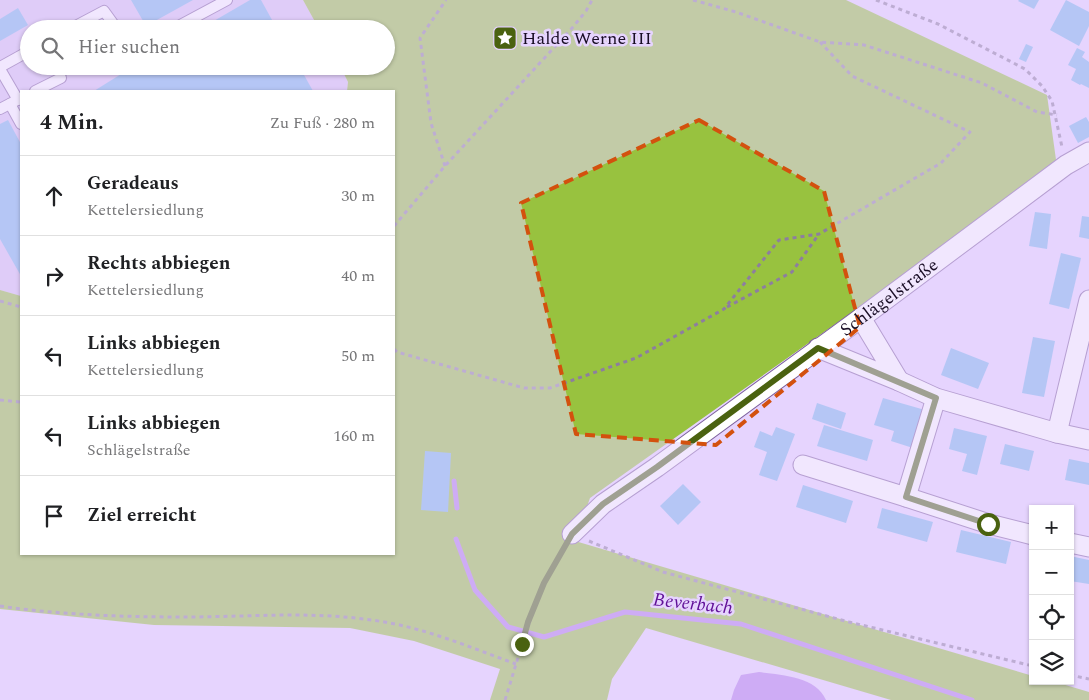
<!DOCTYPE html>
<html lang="de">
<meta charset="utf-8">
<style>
:root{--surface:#fff;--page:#f2f2f2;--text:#202124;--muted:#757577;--line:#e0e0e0}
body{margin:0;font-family:Spectral,serif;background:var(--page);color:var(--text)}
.controls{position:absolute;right:15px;bottom:15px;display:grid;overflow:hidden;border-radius:0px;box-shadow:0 1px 4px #0004}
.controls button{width:45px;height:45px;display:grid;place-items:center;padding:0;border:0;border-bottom:1px solid var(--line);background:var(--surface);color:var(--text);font:25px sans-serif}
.stop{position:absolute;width:15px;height:15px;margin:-11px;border:4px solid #4a6210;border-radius:50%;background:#fff}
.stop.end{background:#4a6210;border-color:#fff;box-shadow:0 1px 5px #0008}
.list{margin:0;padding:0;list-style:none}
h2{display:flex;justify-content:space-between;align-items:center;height:65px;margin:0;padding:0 20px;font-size:21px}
h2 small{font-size:16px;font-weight:400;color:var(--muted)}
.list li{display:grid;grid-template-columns:32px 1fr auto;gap:15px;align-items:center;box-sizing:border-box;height:80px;padding:0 20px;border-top:1px solid var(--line)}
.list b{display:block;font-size:19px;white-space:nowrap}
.list p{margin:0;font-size:16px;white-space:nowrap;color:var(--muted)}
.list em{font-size:16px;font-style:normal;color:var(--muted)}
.icon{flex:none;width:28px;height:28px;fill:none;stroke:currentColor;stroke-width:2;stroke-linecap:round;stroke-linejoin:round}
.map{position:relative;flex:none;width:1089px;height:700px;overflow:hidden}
.search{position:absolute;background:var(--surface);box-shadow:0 1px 4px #0004;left:20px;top:20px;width:375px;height:55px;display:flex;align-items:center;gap:12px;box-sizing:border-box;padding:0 18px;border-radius:28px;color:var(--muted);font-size:19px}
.panel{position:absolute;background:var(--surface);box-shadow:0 1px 4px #0004;left:20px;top:90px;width:375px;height:465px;border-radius:0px}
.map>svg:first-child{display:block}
.built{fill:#d7c3f1}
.forest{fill:#98c23f}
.water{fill:#b27dea}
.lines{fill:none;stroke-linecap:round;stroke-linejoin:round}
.stream{stroke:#b27dea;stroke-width:5}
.building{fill:#7ab7ec}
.lane-casing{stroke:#7e619e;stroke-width:12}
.street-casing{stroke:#7e619e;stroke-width:21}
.path{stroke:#8d7ea0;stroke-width:3;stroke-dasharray:4 4;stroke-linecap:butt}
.lane{stroke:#fff;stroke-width:10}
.street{stroke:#fff;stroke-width:19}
.route{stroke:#4a6210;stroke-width:6}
.marked{fill:none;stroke:#d3510e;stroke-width:4;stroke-dasharray:10 6;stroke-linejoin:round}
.labels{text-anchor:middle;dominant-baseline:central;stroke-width:5;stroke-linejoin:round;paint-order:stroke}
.poi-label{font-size:18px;fill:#190d25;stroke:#e6d4fe;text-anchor:start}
.street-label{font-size:18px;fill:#190d25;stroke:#e6d4fe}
.water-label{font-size:19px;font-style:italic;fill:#611197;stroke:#e6d4fe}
</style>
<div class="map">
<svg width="1089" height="700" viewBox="0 0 1089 700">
<rect width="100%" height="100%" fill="#e6d4fe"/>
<path class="built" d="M0,0H303L319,29H29V66H340L348,82L347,91H21V296L0,290Z"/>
<path class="forest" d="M303,0H846L1047,95L1057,167L590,498L575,541L1033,676V681H1052L1089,692V700H891L646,628L612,679L607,700H490L500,669L414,641L350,628L154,625L0,609V290L21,296V554H394V91H347L348,82L340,66H386V29H319Z"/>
<path class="water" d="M759,672C781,675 816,676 826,700H731L734,690L741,675Z"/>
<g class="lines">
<g class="stream">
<path d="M454,481L457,508"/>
<path d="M456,539L475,590L508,627L544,637L625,612L741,624L972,700"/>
</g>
</g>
<g class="building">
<path d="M131,0H193L146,26Z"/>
<path d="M250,0H261L277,29H200Z"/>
<path d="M1019,0H1039L1034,9L1018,1Z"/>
<path d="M1066,0L1089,12V26L1079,46L1050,30Z"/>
<path d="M18,8L28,25L0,41V19Z"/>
<path d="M1026,44L1033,47L1026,62L1019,59Z"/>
<path d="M1077,48L1085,52L1082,57L1089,62V88L1081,84L1080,85L1071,80L1076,69L1068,65Z"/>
<path d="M134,66H299L313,91H94Z"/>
<path d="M1086,117L1089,122V137L1078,143L1069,126Z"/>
<path d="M8,120L21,144V276L0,239V124Z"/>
<path d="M1035,212L1051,214L1047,249L1029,246Z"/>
<path d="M1082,216L1089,217V239L1079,237Z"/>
<path d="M1061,253L1081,258L1069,309L1049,304Z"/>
<path d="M1033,337L1055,341L1044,397L1022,393Z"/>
<path d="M951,348L989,363L978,389L941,375Z"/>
<path d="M883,398L925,410L913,448L891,441L894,431L874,425Z"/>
<path d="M817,403L846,413L841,429L812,419Z"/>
<path d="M824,425L873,440L867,461L817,446Z"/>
<path d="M776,427L795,434L777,481L759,475L767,452L754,447L760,431L772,436Z"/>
<path d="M954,428L987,436L977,475L962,471L967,454L949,449Z"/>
<path d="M1005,444L1034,451L1029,471L1000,464Z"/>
<path d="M425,451L451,453L448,512L421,510Z"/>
<path d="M1069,459L1089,463V485L1065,480Z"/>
<path d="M683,484L701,502L678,525L660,506Z"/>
<path d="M803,485L853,501L846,523L796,507Z"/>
<path d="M882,508L933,522L927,542L877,528Z"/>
<path d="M961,530L1011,542L1006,564L956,552Z"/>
<path d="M1070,556L1089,560V584L1070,581Z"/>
</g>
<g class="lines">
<g class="lane-casing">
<g id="lane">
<path d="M70,29L104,11L117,29"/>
<path d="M173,29L227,0"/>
<path d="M0,67L29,51"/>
<path d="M0,69L18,100"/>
<path d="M35,91L61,78"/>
<path d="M10,104L21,124"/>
<path d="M0,109L21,98"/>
</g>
</g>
<g class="street-casing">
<g id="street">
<path d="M818,348L899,381L861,318"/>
<path d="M899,381L936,398L1057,433L1089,440"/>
<path d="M936,398L906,497L989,524L1033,535"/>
<path d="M1057,433L1089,300"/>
<path d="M803,465L906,497"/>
<path id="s1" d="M572,534L603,504L657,467L861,318L1066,165L1089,152"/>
<path d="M1070,543L1089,547"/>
</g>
</g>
<g class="path">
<path d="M693,0L736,12L820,42L864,45L982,83L1037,112L1057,115"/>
<path d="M876,0L938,24L1025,69L1042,86L1052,101L1062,147"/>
<path d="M445,166L431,123L420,38L446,0"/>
<path d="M394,226L445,166L573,27L586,11L592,0"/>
<path d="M0,301L21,307"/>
<path d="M727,307L792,272L819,234"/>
<path d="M394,349L397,352L524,388H550L636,358L724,309L779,240L819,234L941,163L970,132L852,76L820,42"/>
<path d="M0,400L21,402"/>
<path d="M589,541L663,572L849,622L1033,666"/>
<path d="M0,606C61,615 124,617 186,617C247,617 310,611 371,620C421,626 469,647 516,664"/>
<path d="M1070,675L1089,679"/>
<path d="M505,700C522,646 534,596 564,547"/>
</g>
<use href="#lane" class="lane"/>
<use href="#street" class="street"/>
</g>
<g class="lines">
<path class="route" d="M522,644L528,622L544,583L572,534L603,504L657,467L818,348L936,398L906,497L988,524"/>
</g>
<path d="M0 0H1089V700H0ZM699,120L824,191L860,327L716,445L576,434L521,203Z" fill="#e6d4fe" fill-opacity=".55" fill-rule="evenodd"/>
<path class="marked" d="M699,120L824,191L860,327L716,445L576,434L521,203Z"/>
<defs>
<g id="sight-square" transform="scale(1.25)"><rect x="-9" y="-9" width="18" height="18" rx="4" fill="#4a6210" stroke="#e6d4fe"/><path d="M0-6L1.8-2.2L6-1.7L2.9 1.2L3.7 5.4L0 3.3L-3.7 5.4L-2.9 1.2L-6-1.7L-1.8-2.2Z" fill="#fff"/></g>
</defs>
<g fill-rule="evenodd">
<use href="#sight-square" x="505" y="38"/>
</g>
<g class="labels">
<g class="poi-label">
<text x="522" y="38">Halde Werne III</text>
</g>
<g class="street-label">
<text stroke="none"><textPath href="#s1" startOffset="396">Schlägelstraße</textPath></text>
</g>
<g class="water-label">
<text transform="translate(693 604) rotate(6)">Beverbach</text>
</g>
</g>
</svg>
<div class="controls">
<button>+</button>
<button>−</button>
<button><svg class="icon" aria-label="locate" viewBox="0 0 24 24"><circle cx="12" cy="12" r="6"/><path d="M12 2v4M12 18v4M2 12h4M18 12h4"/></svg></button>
<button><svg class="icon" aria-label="layers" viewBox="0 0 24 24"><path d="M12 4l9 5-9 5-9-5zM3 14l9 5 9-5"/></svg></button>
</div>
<div class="stop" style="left:988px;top:524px"></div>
<div class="stop end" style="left:522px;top:644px"></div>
<div class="search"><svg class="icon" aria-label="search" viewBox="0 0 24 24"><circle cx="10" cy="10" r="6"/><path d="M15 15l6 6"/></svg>Hier suchen</div>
<section class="panel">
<h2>4 Min.<small>Zu Fuß · 280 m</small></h2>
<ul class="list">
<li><svg class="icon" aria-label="ahead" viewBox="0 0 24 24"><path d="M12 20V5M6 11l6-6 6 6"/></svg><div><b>Geradeaus</b><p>Kettelersiedlung</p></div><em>30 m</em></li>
<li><svg class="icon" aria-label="right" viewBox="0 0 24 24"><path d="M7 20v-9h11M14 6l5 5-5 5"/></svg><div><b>Rechts abbiegen</b><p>Kettelersiedlung</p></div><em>40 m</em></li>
<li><svg class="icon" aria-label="left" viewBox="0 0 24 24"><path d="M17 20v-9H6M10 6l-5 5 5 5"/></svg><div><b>Links abbiegen</b><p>Kettelersiedlung</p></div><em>50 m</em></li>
<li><svg class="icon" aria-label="left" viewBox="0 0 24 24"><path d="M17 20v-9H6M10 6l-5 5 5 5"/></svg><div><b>Links abbiegen</b><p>Schlägelstraße</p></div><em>160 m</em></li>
<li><svg class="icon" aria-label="arrive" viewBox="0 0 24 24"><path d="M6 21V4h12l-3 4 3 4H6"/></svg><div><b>Ziel erreicht</b></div></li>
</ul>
</section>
</div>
